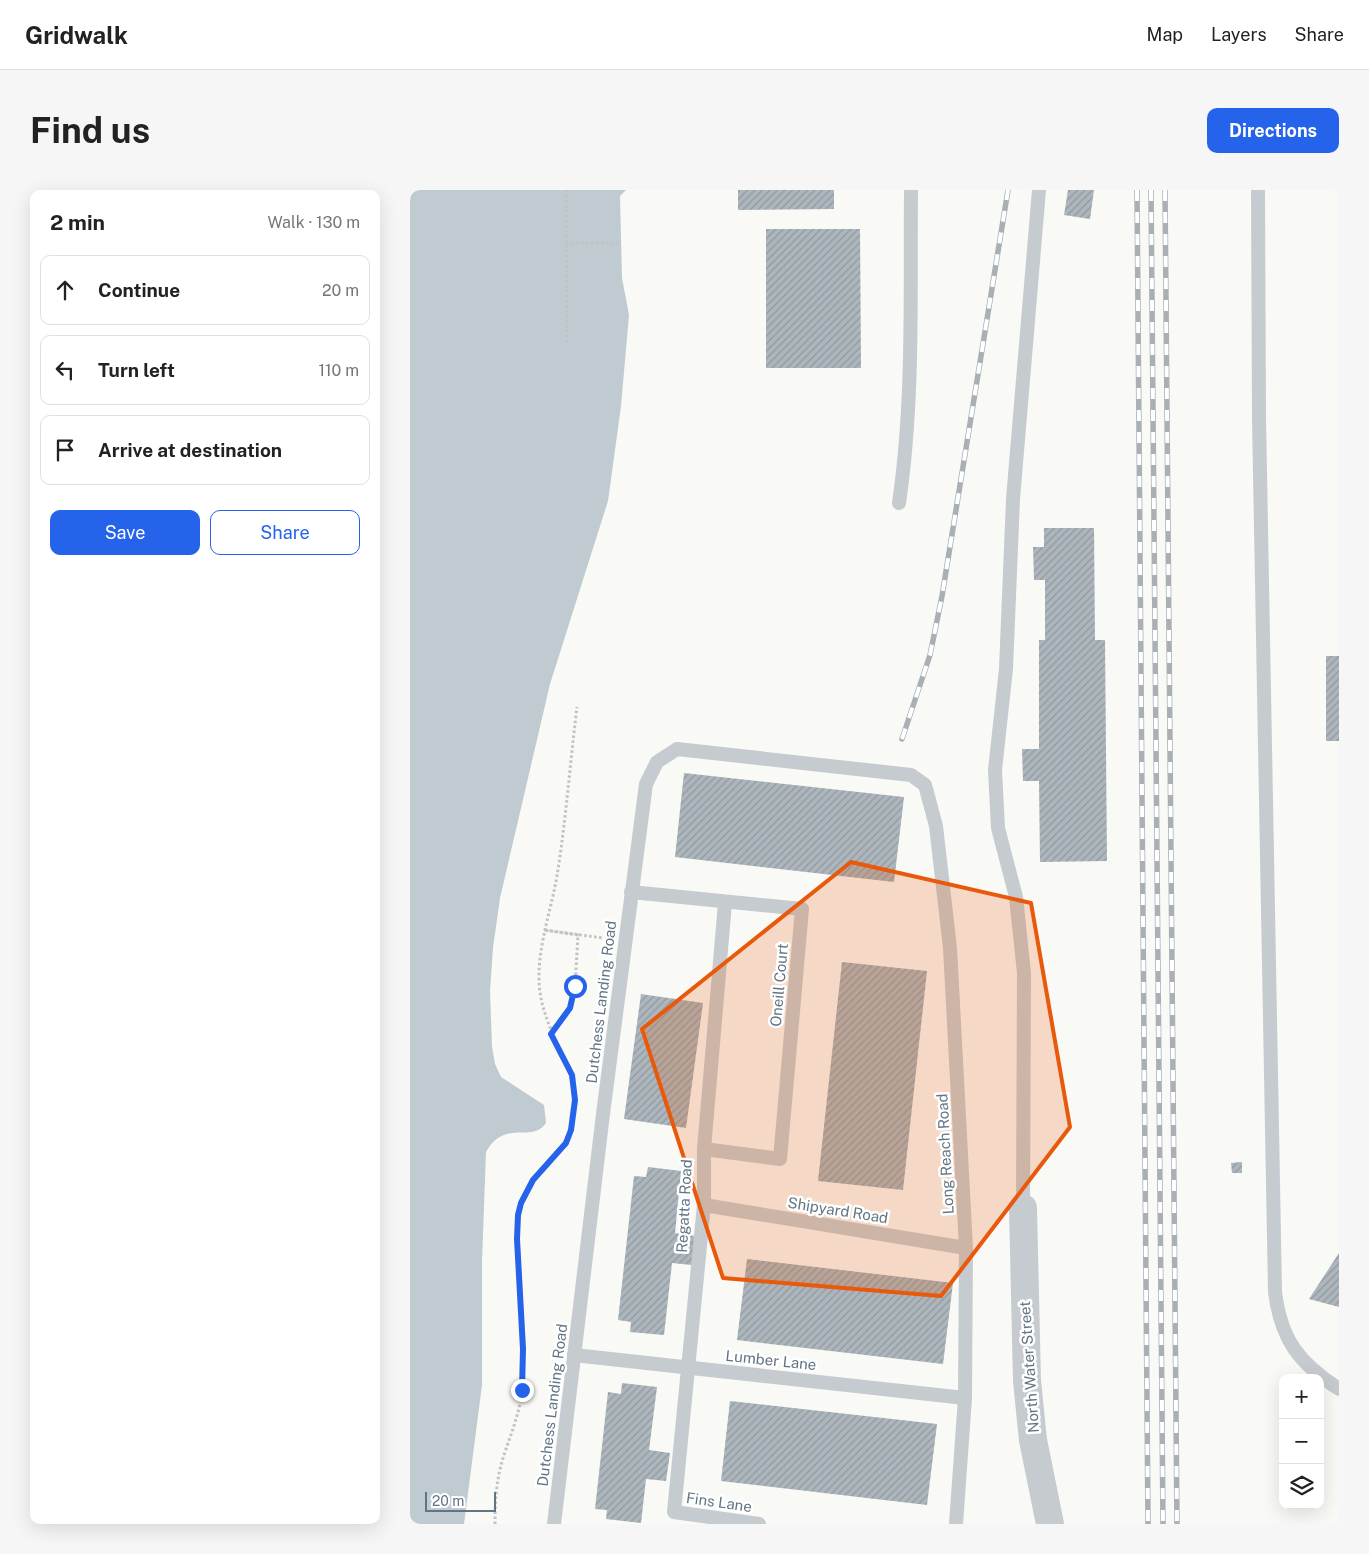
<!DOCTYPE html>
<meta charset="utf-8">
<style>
:root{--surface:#fff;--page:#f6f6f6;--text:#222;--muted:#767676;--line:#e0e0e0;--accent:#2563eb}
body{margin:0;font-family:"Public Sans",sans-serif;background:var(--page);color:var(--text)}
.controls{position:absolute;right:15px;bottom:15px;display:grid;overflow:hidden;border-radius:10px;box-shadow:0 5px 20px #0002}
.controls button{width:45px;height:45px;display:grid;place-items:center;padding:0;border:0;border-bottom:1px solid var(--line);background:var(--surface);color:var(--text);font:25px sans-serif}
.scale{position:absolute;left:15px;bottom:12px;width:71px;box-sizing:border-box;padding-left:5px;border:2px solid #617584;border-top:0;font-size:14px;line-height:18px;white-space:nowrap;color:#617584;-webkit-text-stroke:4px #fff;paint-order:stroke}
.stop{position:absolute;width:15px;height:15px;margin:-11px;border:4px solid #2563eb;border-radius:50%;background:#fff}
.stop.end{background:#2563eb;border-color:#fff;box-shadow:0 1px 5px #0008}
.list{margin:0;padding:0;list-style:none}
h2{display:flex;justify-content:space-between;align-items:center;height:65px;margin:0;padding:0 20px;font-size:21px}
h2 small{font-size:16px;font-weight:400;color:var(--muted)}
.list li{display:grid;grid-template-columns:32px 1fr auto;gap:15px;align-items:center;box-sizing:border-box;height:70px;margin:0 10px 10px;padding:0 10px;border:1px solid var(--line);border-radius:10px}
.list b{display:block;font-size:19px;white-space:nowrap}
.list em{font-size:16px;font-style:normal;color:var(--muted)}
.actions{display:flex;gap:10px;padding:15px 20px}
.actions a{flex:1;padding:11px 0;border:1px solid var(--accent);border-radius:10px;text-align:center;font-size:18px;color:var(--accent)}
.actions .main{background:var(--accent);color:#fff}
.icon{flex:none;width:28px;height:28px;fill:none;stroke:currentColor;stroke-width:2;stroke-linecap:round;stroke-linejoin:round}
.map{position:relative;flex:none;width:929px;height:1334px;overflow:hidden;border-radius:10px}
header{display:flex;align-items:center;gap:30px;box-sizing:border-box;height:70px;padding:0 25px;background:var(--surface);border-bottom:1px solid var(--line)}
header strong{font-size:24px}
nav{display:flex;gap:28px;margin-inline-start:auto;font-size:18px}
.intro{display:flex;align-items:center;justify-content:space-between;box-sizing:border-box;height:120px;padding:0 30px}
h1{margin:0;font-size:35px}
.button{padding:12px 22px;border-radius:10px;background:var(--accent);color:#fff;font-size:18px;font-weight:700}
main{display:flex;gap:30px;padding:0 30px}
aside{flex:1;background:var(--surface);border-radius:10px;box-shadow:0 5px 20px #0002}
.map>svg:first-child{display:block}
.water{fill:#bfcbd0}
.building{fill:url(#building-hatch)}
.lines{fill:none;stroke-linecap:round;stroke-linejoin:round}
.path{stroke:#c0c3c5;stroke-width:3;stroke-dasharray:2.5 2.5;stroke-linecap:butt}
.service{stroke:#c6cbcf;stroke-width:14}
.minor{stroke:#c6cbcf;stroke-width:28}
.rail-casing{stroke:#a8afb5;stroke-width:5.5}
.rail{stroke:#fff;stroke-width:4;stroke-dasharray:11;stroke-linecap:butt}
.route{stroke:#2563eb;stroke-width:6}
.marked{fill:#e8590c;fill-opacity:0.2;stroke:#e8590c;stroke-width:4;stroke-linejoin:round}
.labels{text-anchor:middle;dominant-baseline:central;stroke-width:5;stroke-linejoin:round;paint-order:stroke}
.street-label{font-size:15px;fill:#617584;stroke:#fff}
</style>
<header>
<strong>Gridwalk</strong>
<nav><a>Map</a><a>Layers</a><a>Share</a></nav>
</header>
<div class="intro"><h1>Find us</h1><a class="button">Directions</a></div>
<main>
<aside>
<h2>2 min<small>Walk · 130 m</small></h2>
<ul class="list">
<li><svg class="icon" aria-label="ahead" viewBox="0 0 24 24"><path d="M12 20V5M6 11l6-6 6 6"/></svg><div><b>Continue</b></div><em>20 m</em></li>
<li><svg class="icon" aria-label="left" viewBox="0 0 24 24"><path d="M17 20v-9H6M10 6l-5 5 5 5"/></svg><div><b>Turn left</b></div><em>110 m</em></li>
<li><svg class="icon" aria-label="arrive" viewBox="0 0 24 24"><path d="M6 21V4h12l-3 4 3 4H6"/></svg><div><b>Arrive at destination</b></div></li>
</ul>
<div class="actions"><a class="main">Save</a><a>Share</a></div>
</aside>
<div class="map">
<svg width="929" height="1334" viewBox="0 0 929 1334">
<defs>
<pattern id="building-hatch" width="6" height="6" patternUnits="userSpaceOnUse" patternTransform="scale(1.25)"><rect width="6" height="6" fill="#acb6bc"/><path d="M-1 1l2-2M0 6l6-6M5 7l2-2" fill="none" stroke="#8f999e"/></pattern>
</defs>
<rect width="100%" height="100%" fill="#f9f9f6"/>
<path class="water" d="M0,0H216L210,6L212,88L219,125L211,216L198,311L140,494L90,708L83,758L80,801L82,857L85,874L91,887L134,915L136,933C122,954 95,928 76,962L72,1072V1195L54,1334H0Z"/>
<g class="building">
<path d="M328,0H424V19L328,20Z"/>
<path d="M658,0H684L680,29L654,25Z"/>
<path d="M356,39H450L451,178H356Z"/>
<path d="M634,338H684L685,450H695L697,671L630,672L629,591H613L612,559H629V450H635V390H624L623,357H634Z"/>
<rect x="916" y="466" width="13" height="85"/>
<path d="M274,583L494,607L484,692L265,667Z"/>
<path d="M432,772L517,781L493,1000L408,991Z"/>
<path d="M231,804L293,813L276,938L214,929Z"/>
<path d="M832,972V983H822L821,973Z"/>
<path d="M238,977L271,981L265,1043L285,1046L282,1075L262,1073L254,1145L220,1142L221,1132L208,1130L224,986L236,987Z"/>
<path d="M929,1063V1117L899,1109Z"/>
<path d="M337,1069L543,1093L533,1174L327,1150Z"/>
<path d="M212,1193L247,1197L239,1260L260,1263L256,1291L236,1289L231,1333L196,1329L197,1320L185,1319L198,1202L211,1204Z"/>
<path d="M320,1211L527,1234L517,1315L311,1291Z"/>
</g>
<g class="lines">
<g class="path">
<path d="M156,0L157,152"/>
<path d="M156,53H211"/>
<path d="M141,843L160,818L165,797L168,745L134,740L193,748"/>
<path d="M85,1334C85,1314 86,1295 91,1275C98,1250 111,1223 112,1197C115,1160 112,1123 110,1086C109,1065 104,1043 108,1023C118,979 157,971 164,924C170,873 131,844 129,791C128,755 141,721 147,686C156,630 160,573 167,517"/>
</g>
<g class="service">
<path d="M848,0L849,228L865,1102C871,1150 889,1173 929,1199"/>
<path d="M489,313C504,210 500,105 501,0"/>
<path d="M221,702L392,719L370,969L294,959"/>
<path d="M315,713L294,959V1015L264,1322L349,1334"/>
<path d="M294,1015L556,1058"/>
<path d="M613,1018L614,783L606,707L588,638L585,580L596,479L603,309L629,0"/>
<path d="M164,1165L555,1208"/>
<path d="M144,1334L193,924L236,594L247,572L267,559L501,585L515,595L526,636L540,758L556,1058L555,1208L546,1334"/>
</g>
<path class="minor" d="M613,1018L617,1191L623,1250L640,1334"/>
<g class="rail-casing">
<g id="rail">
<path d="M727,0L738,1334"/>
<path d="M741,0L753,1334"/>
<path d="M755,0L767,1334"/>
<path d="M492,549L520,465L532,406L598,0"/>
</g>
</g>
<use href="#rail" class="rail"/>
</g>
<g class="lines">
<path class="route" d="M112,1200L113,1159L107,1049L108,1025L111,1013L123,990L156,953L161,940L165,910L162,885L141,844L160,818L165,796"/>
</g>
<path class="marked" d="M441,672L621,713L660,937L531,1106L313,1088L232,839Z"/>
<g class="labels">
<g class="street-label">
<text transform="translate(369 795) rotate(-85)">Oneill Court</text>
<text transform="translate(191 812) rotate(-83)">Dutchess Landing Road</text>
<text transform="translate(535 964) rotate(-93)">Long Reach Road</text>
<text transform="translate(274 1016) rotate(-87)">Regatta Road</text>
<text transform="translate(428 1020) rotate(9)">Shipyard Road</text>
<text transform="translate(361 1170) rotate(6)">Lumber Lane</text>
<text transform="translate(619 1177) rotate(-94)">North Water Street</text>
<text transform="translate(142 1215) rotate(-83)">Dutchess Landing Road</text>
<text transform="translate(309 1312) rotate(8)">Fins Lane</text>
</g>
</g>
</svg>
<div class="controls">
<button>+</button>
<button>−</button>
<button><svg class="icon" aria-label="layers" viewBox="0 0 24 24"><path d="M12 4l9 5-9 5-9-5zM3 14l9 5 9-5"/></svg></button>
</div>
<div class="scale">20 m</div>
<div class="stop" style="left:165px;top:796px"></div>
<div class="stop end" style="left:112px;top:1200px"></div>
</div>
</main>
